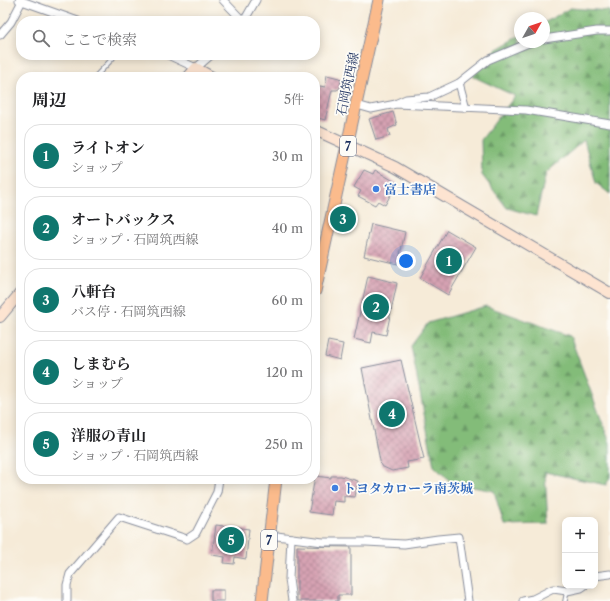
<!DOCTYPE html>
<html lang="ja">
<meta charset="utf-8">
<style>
:root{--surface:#fff;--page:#f6f6f6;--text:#202124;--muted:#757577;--line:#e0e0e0;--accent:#0f766e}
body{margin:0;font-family:"Libre Caslon Text","Noto Serif JP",serif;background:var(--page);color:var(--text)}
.controls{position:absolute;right:12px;bottom:12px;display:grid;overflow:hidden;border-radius:8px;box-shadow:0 2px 10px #0003}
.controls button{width:36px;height:36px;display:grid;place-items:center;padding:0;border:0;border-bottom:1px solid var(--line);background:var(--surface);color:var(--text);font:20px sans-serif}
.compass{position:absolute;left:514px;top:12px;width:36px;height:36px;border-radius:50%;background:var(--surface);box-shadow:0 2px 10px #0003;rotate:50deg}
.you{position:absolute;left:406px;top:261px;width:14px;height:14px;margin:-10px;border:3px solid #fff;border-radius:50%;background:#1a73e8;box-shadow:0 0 0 6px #1a73e833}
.badge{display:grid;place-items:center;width:26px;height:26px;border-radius:50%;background:var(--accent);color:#fff;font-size:13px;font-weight:700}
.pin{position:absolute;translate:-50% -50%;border:2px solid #fff;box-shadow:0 1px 4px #0006}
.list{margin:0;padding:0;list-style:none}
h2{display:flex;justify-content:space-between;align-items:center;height:52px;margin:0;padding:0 16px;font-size:17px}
h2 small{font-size:13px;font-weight:400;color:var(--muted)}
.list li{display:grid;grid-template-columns:26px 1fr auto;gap:12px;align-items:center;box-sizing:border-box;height:64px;margin:0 8px 8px;padding:0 8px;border:1px solid var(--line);border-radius:16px}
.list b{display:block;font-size:15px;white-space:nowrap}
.list p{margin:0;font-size:13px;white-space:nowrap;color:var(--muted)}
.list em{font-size:13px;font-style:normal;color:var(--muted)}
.icon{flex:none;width:22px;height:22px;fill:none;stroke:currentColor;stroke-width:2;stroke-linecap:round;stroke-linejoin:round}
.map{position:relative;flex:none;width:610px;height:601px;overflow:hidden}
.search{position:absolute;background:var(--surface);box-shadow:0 2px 10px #0003;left:16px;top:16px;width:304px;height:44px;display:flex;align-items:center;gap:10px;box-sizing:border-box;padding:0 14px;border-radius:16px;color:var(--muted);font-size:15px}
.panel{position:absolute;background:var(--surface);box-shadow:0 2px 10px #0003;left:16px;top:72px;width:304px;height:412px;border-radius:16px}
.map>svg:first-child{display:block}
.forest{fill:url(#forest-firs);stroke:#4f766c}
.building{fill:url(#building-cross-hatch)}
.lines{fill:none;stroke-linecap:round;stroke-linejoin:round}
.lane-casing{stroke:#888d9b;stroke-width:5.5}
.street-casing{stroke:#888d9b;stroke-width:9}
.secondary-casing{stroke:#888d9b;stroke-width:12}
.primary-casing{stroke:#888d9b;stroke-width:13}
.lane{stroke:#fff;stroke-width:3.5}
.street{stroke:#fff;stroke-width:7}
.secondary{stroke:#fde4d1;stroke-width:10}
.primary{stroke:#fbbb8c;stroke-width:11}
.shop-dot{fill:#3f7fe0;stroke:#fdfcf7;stroke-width:1.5}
.labels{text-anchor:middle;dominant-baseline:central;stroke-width:3.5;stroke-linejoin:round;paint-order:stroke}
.shield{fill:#fdfcf7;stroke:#5f6c8c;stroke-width:1}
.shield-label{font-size:12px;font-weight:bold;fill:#1b2f5e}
.street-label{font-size:13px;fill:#1b2f5e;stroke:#fdfcf7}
.shop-label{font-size:13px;font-weight:bold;fill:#366cbe;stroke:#fdfcf7;text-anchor:start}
</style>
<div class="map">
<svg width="610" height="601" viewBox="0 0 610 601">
<defs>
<pattern id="forest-firs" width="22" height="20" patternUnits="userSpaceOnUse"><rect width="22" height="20" fill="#83bc79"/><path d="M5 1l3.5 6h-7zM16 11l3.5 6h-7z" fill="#6a9966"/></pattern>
<pattern id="building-cross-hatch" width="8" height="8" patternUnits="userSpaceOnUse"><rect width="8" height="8" fill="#d7a3b3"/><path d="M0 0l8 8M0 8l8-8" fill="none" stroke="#ae8595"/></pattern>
</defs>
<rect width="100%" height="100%" fill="#fdfcf7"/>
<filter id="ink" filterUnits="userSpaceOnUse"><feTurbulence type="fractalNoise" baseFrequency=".025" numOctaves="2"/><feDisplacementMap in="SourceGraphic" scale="8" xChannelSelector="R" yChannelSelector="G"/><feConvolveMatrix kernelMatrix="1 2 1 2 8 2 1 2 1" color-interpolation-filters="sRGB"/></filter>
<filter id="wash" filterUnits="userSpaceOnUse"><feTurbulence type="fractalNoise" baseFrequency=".012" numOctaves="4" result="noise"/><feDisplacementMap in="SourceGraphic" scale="16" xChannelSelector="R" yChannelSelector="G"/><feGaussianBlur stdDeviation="0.9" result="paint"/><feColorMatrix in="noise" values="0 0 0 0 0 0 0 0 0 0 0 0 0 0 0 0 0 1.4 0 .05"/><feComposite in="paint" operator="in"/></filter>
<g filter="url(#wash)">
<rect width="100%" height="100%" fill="#f6ebd8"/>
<g class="forest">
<path d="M570,8L610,11V194L596,183L584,140L546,173L536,216L507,208L482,175L481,140L515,96L472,76L495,50L520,36V42H544V23Z"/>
<path d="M486,306L570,336L610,443V477L606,485L545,472L548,524L504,525L494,491L452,483L434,466L411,346L428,323Z"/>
</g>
<g id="blocks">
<g class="building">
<path d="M327,75L339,78L341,80L340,88L337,90H332L325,120L315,117V85L325,87Z"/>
<path d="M393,112L397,125L388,129L390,136L376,140L369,119Z"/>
<path d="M364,170L373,174L375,170L397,183L385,205L378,201L375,205L358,196L361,191L354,187Z"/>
<path d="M371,224L405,232L398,264L364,256Z"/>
<path d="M447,230L476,247L448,295L420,278Z"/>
<path d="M368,276L397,283L386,335L373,332L371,343L354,339Z"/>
<path d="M328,341L343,344L340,360L325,356Z"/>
<path d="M401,360L424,459L407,462L408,468L392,471L381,466L362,368Z"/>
<path d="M315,476L331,478V476H341L358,481L355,497L344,496V502L334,501L332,515L309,512Z"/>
<path d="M216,525L249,529L246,559L235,557L234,564L224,563L225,557L212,555Z"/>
<path d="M297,546L351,547V595H338V601H297Z"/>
<rect x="211" y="590" width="13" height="11"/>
</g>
</g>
</g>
<g filter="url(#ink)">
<use href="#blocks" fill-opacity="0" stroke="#888d9b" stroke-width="1"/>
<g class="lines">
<g class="lane-casing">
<g id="lane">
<path d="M95,77L113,58L111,55"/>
<path d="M565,601L567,591"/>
</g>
</g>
<g class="street-casing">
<g id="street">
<path d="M19,0L78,21"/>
<path d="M223,0L243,21"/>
<path d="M244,21L256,0"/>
<path d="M0,35L11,22L22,1"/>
<path d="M544,39L597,31H610"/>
<path d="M168,55L196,68L211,55"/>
<path d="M459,83L466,108"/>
<path d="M397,103L406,99L429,97L459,83L488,60L531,42"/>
<path d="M357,105L371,109L396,104L526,110L610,124"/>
<path d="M269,535L323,542H366L404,544L438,539L459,537L468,601"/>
<path d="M291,538L289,579L292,601"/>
<path d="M595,576L610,574"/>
<path d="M67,601V585L70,574L119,517L187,539L196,533L217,492L219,479"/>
<path d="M523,601L533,599L553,589L567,591L581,588L584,586"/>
</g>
</g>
<g class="secondary-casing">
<g id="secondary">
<path d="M188,77L196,68L212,77"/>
<path d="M315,130L395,167L610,293"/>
<path d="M0,317L21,292"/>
</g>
</g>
<g class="primary-casing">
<g id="primary">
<path d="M315,291L379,0"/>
<path d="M262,601L276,479"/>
</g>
</g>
<use href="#lane" class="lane"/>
<use href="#street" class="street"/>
<use href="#secondary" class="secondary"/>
<use href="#primary" class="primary"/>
</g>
</g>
<g class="shop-dot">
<circle cx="376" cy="189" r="4"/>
<circle cx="335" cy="488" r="4"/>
</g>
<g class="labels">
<g class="shield">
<rect x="340" y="136" width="16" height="20" rx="3"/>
<rect x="261" y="530" width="16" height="20" rx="3"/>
</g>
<g class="shield-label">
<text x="348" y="146">7</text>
<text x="269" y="540">7</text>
</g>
<g class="street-label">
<text transform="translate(347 84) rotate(-78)">石岡筑西線</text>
</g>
<g class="shop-label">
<text x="384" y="189">富士書店</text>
<text x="343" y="488">トヨタカローラ南茨城</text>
</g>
</g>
</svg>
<div class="controls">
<button>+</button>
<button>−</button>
</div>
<svg class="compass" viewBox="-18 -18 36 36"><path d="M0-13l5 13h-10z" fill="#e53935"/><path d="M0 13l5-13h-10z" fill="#757577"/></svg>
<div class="you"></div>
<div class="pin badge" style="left:449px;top:261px">1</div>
<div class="pin badge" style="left:376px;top:307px">2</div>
<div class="pin badge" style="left:343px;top:219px">3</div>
<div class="pin badge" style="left:392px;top:414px">4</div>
<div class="pin badge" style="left:231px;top:540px">5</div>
<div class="search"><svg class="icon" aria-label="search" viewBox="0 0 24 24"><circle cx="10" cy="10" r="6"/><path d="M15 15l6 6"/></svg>ここで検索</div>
<section class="panel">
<h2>周辺<small>5件</small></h2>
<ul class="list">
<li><span class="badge">1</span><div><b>ライトオン</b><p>ショップ</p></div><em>30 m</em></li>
<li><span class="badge">2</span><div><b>オートバックス</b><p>ショップ · 石岡筑西線</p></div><em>40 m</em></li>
<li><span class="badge">3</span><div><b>八軒台</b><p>バス停 · 石岡筑西線</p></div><em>60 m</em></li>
<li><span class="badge">4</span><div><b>しまむら</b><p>ショップ</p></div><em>120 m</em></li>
<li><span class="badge">5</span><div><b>洋服の青山</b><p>ショップ · 石岡筑西線</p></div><em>250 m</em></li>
</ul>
</section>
</div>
